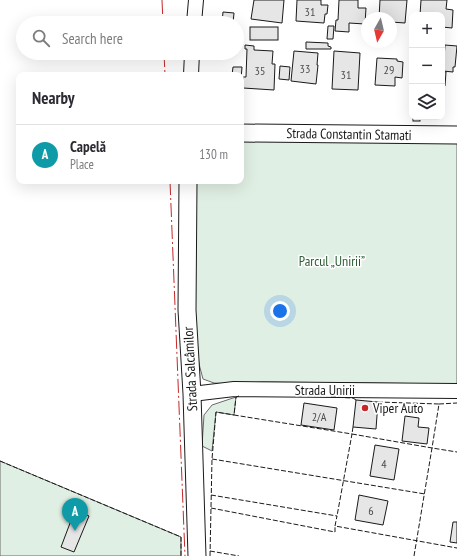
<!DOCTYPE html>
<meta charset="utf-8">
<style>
:root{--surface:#fff;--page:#f7f7f7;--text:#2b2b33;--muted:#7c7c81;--line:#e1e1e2;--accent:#d93025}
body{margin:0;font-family:"PT Sans Narrow",sans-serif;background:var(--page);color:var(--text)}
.controls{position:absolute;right:12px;top:12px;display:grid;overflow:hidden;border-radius:8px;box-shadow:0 4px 16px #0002}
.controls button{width:36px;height:36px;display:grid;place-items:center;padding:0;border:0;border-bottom:1px solid var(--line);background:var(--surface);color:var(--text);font:20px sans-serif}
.compass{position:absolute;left:361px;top:12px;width:36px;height:36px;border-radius:50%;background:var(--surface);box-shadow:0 4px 16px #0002;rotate:188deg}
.you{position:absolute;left:280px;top:311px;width:14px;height:14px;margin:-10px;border:3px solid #fff;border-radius:50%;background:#1a73e8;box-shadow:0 0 0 6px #1a73e833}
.badge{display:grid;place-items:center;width:26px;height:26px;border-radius:50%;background:var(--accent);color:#fff;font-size:13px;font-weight:700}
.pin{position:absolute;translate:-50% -33px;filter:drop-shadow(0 1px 2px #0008)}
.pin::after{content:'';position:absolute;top:21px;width:14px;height:12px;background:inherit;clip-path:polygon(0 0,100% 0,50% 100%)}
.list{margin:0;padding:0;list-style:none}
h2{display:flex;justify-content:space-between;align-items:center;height:52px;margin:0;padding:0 16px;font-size:17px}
h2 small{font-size:13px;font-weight:400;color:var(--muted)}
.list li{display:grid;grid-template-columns:26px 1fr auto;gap:12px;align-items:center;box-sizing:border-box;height:60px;padding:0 16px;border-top:1px solid var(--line)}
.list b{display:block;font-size:15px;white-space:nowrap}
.list p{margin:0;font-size:13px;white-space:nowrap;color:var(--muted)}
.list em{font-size:13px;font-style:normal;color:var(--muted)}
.icon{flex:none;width:22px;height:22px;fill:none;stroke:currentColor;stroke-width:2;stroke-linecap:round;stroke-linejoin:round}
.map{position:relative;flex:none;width:457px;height:556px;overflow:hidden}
.search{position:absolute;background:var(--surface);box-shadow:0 4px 16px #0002;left:16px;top:16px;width:228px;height:44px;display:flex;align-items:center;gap:10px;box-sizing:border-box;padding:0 14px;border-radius:22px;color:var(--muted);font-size:15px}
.panel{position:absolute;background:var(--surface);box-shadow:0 4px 16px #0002;left:16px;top:72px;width:228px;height:112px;border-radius:8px}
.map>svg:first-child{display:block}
.green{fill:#e0efe3;stroke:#6a6a6a}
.building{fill:#e6e6e6;stroke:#1a1a1a}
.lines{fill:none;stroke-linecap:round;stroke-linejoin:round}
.minor-casing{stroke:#1a1a1a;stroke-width:16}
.tertiary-casing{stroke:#1a1a1a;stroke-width:19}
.minor{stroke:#fff;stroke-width:14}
.tertiary{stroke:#fff;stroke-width:17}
.fence{stroke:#1a1a1a;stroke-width:1;stroke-dasharray:5 2;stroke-linecap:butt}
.power{stroke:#c62828;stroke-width:1;stroke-dasharray:14 3 2 3;stroke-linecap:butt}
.poi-dot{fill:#c62828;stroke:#fff;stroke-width:1.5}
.labels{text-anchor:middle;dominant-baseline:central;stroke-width:3;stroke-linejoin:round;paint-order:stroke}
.number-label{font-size:12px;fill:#4d4d4d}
.street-label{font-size:14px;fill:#1a1a1a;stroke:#fff}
.park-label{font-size:14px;fill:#2b5a34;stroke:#fff}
.poi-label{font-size:14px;fill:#1a1a1a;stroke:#fff;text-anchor:start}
</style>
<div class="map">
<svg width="457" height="556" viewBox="0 0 457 556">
<rect width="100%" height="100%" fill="#fff"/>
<g class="green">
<path d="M241,139L457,142V384L263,382L233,384L214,383L203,379L199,364L194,325L192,181H241Z"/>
<path d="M236,397L234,415L216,412L212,451L202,446L204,415L212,405Z"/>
<path d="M0,461L181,537V556H0Z"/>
</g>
<g class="building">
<path d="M254,0H284L282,23L251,19Z"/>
<path d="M297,0H321V5H328L327,14H325L324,23L296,21Z"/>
<path d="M339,0H358V8H366L365,24L349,23V32L335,31L336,20H338Z"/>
<path d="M380,0H407L405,23L391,22V18H379Z"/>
<path d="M421,0H447L446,9L453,10L452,28L442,27V15H420Z"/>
<path d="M223,12L234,13L233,23H222Z"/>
<path d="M328,26H334L333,39H327Z"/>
<rect x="250" y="27" width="28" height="13"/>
<path d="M237,32H242L241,40L237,39Z"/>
<path d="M306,42L328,43V46L331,47V49H306Z"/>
<path d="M245,45L254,46V50L273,51L272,64H275L274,90L243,88V77H246L247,49H245Z"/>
<path d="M445,45L457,46L455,67H453V72L443,71Z"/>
<path d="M294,51L318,53L317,65H318L316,84L291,81Z"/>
<path d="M334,51L360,53L358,90L332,89Z"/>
<path d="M377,58L397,59V61L403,62L402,78L395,77V86L375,85Z"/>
<path d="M442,63V71L446,72L445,86L442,85Z"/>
<path d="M280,66L290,67L289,80L279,79Z"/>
<path d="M233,67H242L241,80V75H232Z"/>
<rect x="413" y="117" width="7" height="4"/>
<path d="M356,400L378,402L376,429L353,427Z"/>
<path d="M304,403L337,408L334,430L301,425Z"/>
<path d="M405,416L419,418L418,427L429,428L427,444L402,441Z"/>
<path d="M375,445L399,449L394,480L370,476Z"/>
<path d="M359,495L388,501L383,525L355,520Z"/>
<path d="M75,510L89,516L74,552L61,547Z"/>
<path d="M453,522H457V543L450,542Z"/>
</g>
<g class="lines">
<g class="minor-casing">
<g id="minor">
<path d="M194,23L196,0"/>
<path d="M191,75L192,53"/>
<path d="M192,394L234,389L457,391"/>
</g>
</g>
<g class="tertiary-casing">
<g id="tertiary">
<path d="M241,133L457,135"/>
<path d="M188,181L187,310L192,394L193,427L197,556"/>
</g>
</g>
<use href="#minor" class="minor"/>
<use href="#tertiary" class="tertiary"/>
<g class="fence">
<path d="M239,396L236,397L234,415L352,434L337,516"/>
<path d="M331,397L353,398L356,400"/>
<path d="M439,404L457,403"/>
<path d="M353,427L352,434L432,448L439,404L378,402"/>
<path d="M212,459L425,494"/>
<path d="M0,461L181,537V556"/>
<path d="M211,495L337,516L335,526L457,548"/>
<path d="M211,508L335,532V526"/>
<path d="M210,551L239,556"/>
<path d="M210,556L212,459L216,412L234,415"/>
<path d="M414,556L432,448L457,452"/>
</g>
<g class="power">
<path d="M162,0L163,23"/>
<path d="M164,53L165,75"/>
<path d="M170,181L185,556"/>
</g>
</g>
<circle class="poi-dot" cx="365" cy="408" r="4"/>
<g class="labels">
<g class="number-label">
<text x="310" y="11">31</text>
<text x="305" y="68">33</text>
<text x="389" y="69">29</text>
<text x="260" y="70">35</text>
<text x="346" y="74">31</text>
<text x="319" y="416">2/A</text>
<text x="384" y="463">4</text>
<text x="371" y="510">6</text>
</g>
<g class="street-label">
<text transform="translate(349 134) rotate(1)">Strada Constantin Stamati</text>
<text transform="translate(190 369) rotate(-93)">Strada Salcâmilor</text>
<text x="325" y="390">Strada Unirii</text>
</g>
<g class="park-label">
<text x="332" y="261">Parcul „Unirii”</text>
</g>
<g class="poi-label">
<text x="373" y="408">Viper Auto</text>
</g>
</g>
</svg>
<div class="controls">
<button>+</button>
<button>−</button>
<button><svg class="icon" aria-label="layers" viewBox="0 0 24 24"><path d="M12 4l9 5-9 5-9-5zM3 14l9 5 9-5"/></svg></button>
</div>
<svg class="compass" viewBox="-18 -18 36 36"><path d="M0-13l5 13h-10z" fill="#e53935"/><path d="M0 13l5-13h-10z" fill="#7c7c81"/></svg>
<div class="you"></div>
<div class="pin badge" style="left:75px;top:531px;background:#0f9aa8">A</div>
<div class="search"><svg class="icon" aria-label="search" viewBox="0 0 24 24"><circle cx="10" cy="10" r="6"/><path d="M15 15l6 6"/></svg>Search here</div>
<section class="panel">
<h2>Nearby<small></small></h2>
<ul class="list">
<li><span class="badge" style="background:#0f9aa8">A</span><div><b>Capelă</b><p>Place</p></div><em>130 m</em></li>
</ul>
</section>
</div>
